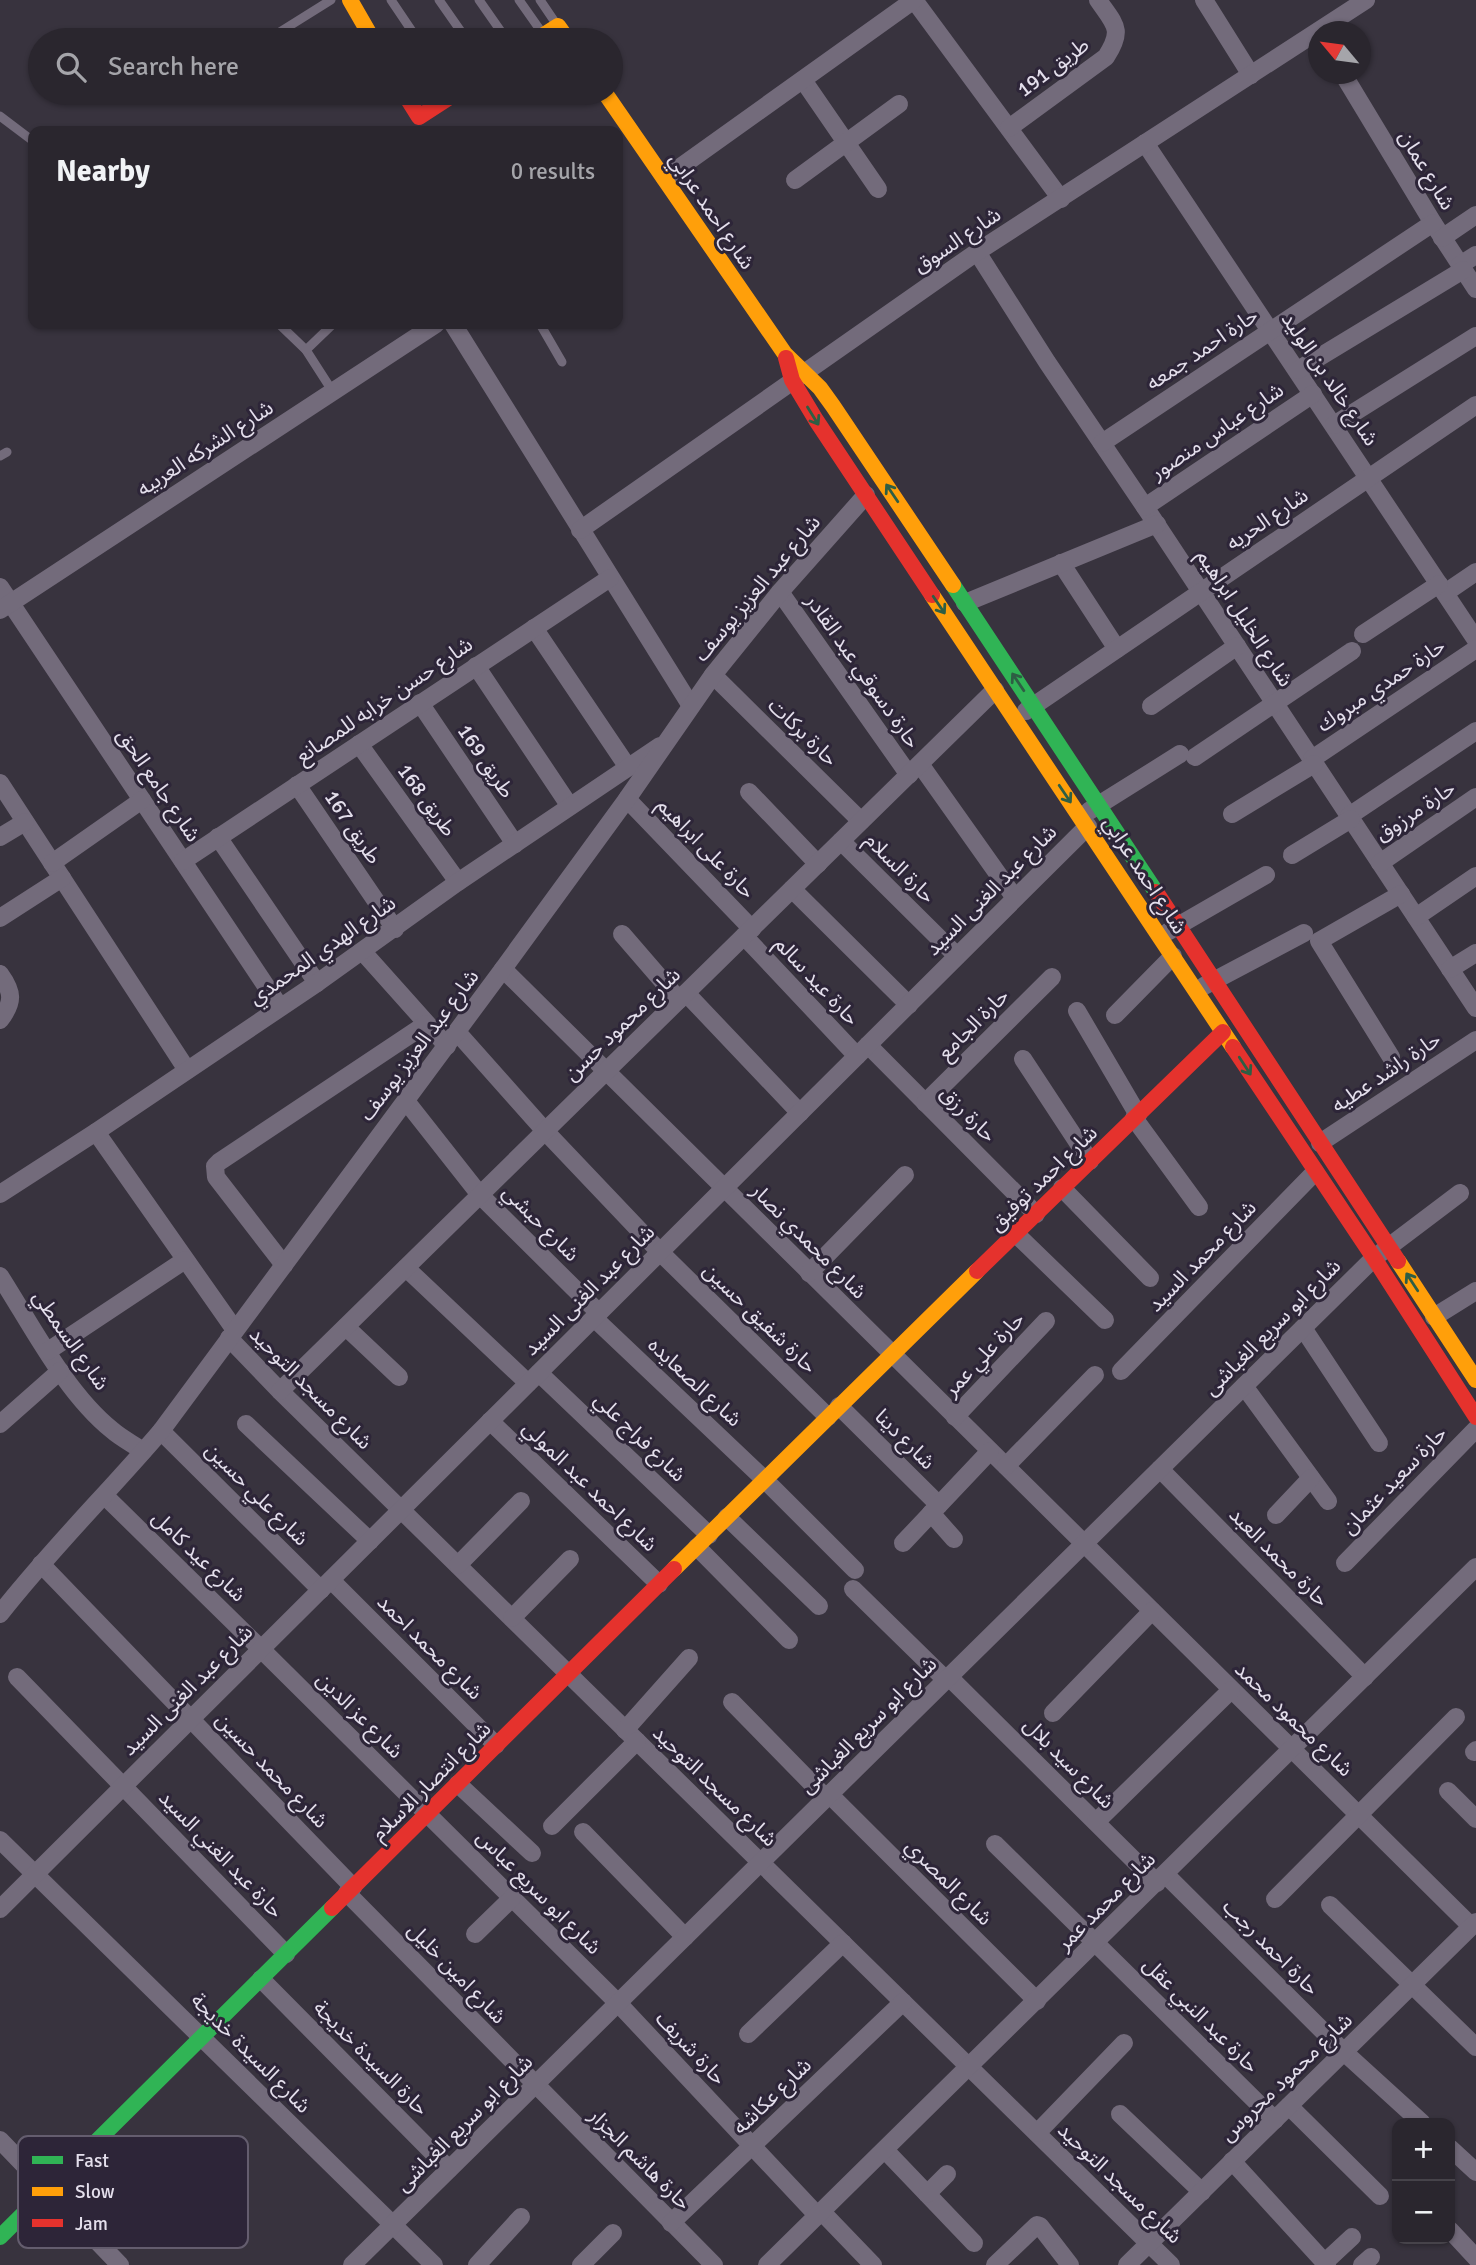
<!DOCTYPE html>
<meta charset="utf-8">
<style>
:root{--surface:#2a262e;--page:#322e36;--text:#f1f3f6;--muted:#a5a5aa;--line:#46434a}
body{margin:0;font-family:Signika,"Noto Sans Arabic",sans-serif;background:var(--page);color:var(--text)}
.controls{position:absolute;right:21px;bottom:21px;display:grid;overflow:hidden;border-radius:14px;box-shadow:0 2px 5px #0004}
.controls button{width:63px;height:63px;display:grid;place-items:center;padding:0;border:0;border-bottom:2px solid var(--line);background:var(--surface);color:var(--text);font:35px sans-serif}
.compass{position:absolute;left:1308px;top:21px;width:63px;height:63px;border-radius:50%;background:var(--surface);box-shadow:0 2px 5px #0004;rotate:299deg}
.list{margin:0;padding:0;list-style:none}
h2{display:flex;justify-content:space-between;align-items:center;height:91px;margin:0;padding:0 28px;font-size:30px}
h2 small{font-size:23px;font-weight:400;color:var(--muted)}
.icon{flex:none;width:38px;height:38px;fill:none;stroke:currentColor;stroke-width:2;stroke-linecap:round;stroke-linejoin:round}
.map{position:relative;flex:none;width:1476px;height:2265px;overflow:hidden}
.search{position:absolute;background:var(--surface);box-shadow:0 2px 5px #0004;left:28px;top:28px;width:595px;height:77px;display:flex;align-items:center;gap:18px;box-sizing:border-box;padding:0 24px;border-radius:38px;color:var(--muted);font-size:26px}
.panel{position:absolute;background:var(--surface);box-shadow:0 2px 5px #0004;left:28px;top:126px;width:595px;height:203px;border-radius:14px}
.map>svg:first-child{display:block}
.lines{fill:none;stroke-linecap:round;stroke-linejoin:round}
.lane{stroke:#736b7b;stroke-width:9}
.street{stroke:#736b7b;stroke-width:18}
.fast{stroke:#30b455;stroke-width:16}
.slow{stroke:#ff9f0a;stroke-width:16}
.jam{stroke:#e5322d;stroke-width:16}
.oneway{stroke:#2e5e44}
.labels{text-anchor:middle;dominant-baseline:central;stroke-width:6;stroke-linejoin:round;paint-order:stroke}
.street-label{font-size:21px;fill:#e4dfec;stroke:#2d2538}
.key{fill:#2d2538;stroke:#645d6e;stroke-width:2}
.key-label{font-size:19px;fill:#e4dfec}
</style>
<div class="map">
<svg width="1476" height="2265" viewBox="0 0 1476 2265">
<rect width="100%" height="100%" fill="#38333e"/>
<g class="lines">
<g class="lane">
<path d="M391,0L418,40"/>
<path d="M439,0L467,40"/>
<path d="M479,0L507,40"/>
<path d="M519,0L543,34"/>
<path d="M540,0L557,25"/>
<path d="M267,40L331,0"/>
<path d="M0,116L33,141"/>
<path d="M279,324L306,350L333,392"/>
<path d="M540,324L562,362"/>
<path d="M306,350L333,324"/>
<path d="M0,456L7,452"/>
</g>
<g class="street">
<path d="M914,0L1061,199"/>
<path d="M1204,0L1251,75"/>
<path d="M1343,74L1433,223L1476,289"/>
<path d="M803,80L878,189"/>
<path d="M1009,128L1106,57C1124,29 1115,25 1098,0"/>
<path d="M1145,143L1476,640"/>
<path d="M665,178L914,0"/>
<path d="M795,180L899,104"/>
<path d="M1442,238L1476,215"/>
<path d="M977,252L1047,362L1145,507L1476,1008"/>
<path d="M1460,265L1476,255"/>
<path d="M453,324L691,706"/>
<path d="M1298,370L1463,270"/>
<path d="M1334,425L1476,336"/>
<path d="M1102,443L1433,223"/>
<path d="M1145,507L1313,394"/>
<path d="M580,530L977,252L1366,0"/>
<path d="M1061,563L1117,649"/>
<path d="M0,587L280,1007"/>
<path d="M780,592L909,775"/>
<path d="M1445,593L1476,572"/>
<path d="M965,603L1157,524"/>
<path d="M0,610L436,324"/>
<path d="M534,628L627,766"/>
<path d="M1363,634L1439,584"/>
<path d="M476,666L569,805"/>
<path d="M713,675L861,821"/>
<path d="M420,703L515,844"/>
<path d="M1151,706L1237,646"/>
<path d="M1026,711L1476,405"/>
<path d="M359,744L458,882"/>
<path d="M1195,757L1352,651"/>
<path d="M1312,759L1476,649"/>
<path d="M920,764L1015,898"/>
<path d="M0,783L187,1070"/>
<path d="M297,785L395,929"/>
<path d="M749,792L818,864"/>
<path d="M627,799L752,929"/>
<path d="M1089,811L1180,754"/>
<path d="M1232,814L1314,764"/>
<path d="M1349,816L1476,731"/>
<path d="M0,837L25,822"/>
<path d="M218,837L317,983"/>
<path d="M841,841L957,956"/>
<path d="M1292,855L1351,819"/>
<path d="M183,861L610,578"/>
<path d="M52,863L142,800"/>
<path d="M1380,863L1476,797"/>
<path d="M792,889L909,1005"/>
<path d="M1416,917L1476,876"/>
<path d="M0,918L62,878"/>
<path d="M1169,931L1266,875"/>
<path d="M622,934L679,1000"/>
<path d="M744,936L857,1056"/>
<path d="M363,952L447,1046"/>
<path d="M503,969L1471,1926"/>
<path d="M1450,969L1476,953"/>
<path d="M0,974C13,992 14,1002 0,1020"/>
<path d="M1204,986L1304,933"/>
<path d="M686,993L800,1113"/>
<path d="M1077,1011L1138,1115"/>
<path d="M1115,1015L1173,956"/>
<path d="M457,1032L545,1131L660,1252L828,1417"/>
<path d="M868,1045L1036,1214"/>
<path d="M1391,1057L1319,941L1401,894"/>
<path d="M1023,1059L1090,1161"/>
<path d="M406,1101L480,1195L599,1313"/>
<path d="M925,1103L1052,977"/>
<path d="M1134,1118L1199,1207"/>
<path d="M96,1132L235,1330"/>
<path d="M1320,1143L1476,1040"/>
<path d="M1062,1188L1150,1278"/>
<path d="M0,1194L96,1132L317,983L458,882L660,746"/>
<path d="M1016,1234L1105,1320"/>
<path d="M284,1265L216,1177L215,1166L219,1162L426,1024"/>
<path d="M406,1268L528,1383"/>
<path d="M809,1273L905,1175"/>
<path d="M0,1276C32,1326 66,1393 112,1430C121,1438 133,1444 143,1451"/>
<path d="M1434,1317L1476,1291"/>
<path d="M594,1318L765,1480L855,1570"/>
<path d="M346,1327L399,1377"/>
<path d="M1303,1328L1379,1443"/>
<path d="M229,1338L280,1391L1171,2265"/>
<path d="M48,1351L185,1260"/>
<path d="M1121,1371L1315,1172"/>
<path d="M539,1373L709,1535"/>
<path d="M1244,1386L1328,1501"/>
<path d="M280,1391L995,690"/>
<path d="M839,1406L939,1505"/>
<path d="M955,1417L1046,1321"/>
<path d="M490,1421L659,1584"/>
<path d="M0,1424L60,1371"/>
<path d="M246,1424L370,1541"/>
<path d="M161,1431L321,1590"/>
<path d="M1006,1466L1095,1375"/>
<path d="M1160,1469L1365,1677"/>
<path d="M105,1496L261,1649L618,2003L818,2216"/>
<path d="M931,1513L954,1539"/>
<path d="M1276,1515L1311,1478"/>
<path d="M727,1517L819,1606"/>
<path d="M903,1543L990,1451"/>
<path d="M697,1547L789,1640"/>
<path d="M1345,1563L1476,1429"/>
<path d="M41,1564L353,1887"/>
<path d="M458,1565L521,1501"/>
<path d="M331,1580L496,1745"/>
<path d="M853,1589L946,1680"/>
<path d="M0,1614C50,1550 108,1493 161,1431L503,969L627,799L713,675L780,592L866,495"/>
<path d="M512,1618L570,1559"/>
<path d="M17,1677L286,1954"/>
<path d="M949,1677L1157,1883"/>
<path d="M732,1702L826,1798"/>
<path d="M1053,1713L1152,1611"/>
<path d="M625,1730L689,1658"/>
<path d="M1474,1752L1476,1750"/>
<path d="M458,1784L532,1853"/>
<path d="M1448,1791L1476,1819"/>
<path d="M829,1794L1037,2001"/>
<path d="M1096,1822L1231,1690"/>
<path d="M552,1826L637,1741"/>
<path d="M583,1832L685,1937"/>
<path d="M0,1840L434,2265"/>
<path d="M995,1844L1275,2120"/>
<path d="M1165,1874L1344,2052L1422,2123"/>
<path d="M347,1893L714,2265"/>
<path d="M1275,1899L1456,1717"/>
<path d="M1330,1905L1476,2047"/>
<path d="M0,1909L1088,826"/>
<path d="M475,1934L512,1898"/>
<path d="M261,1979L449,2169"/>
<path d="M748,2034L843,1943"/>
<path d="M1289,2106L1380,2196"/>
<path d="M1120,2114L1202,2192"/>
<path d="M1037,2133L1124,2043"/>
<path d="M0,2140L120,2265"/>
<path d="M1450,2148L1476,2172"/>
<path d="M885,2150L974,2243"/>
<path d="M1232,2161L1327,2265"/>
<path d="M927,2194L947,2174"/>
<path d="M822,2212L873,2265"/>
<path d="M671,2223L903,2002"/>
<path d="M1450,2230L1476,2258"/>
<path d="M1325,2262L1352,2237"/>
<path d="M352,2265L1374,1258L1460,1193"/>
<path d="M477,2265L521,2217"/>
<path d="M581,2265L613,2233"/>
<path d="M767,2265L1476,1567"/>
<path d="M995,2265L1037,2225L1040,2226L1070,2265"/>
<path d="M1127,2265L1476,1922"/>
<path d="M1362,2265L1371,2257"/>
</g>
<g class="fast">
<path d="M953,585L1156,892"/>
<path d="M0,2237L332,1908"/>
</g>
<g class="slow">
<path d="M350,0L373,40"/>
<path d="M536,40L558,26L568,40"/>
<path d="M605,93L785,354L820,388L833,406L953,585"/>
<path d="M932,595L1233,1047"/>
<path d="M1398,1261L1476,1380"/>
<path d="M674,1569L977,1271"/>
</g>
<g class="jam">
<path d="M404,93L419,117L456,93"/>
<path d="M786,358L792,380L816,420L932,595"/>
<path d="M1156,892L1398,1261"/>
<path d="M1233,1047L1374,1258L1476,1417"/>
<path d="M977,1271L1223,1032"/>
<path d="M332,1908L674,1569"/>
</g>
</g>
<defs><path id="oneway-shaft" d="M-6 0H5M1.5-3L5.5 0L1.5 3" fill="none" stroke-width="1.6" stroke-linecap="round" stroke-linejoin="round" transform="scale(1.75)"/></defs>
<g class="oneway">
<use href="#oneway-shaft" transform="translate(813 416) rotate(58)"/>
<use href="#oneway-shaft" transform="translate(892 493) rotate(-124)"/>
<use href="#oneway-shaft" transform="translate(939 605) rotate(56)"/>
<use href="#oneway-shaft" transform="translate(1018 682) rotate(-124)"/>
<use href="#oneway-shaft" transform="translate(1065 794) rotate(56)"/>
<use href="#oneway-shaft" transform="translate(1245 1066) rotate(57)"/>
<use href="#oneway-shaft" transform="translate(1412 1282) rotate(-123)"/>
</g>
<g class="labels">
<g class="street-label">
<text transform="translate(1053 67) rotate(-37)">طريق 191</text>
<text transform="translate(1427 170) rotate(59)">شارع عمان</text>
<text transform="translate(712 211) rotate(56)">شارع احمد عرابي</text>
<text transform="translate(957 240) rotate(-34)">شارع السوق</text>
<text transform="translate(1202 349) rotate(-34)">حارة احمد جمعه</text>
<text transform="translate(1330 379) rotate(56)">شارع خالد بن الوليد</text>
<text transform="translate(1217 431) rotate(-34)">شارع عباس منصور</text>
<text transform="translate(205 448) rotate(-33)">شارع الشركه العربيه</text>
<text transform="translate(1267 519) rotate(-34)">شارع الحريه</text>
<text transform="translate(757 588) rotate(-50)">شارع عبد العزيز يوسف</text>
<text transform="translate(1245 618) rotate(57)">شارع الخليل ابراهيم</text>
<text transform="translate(863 671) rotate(55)">حارة دسوقي عبد القادر</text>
<text transform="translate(1381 685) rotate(-34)">حارة حمدي مبروك</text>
<text transform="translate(384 700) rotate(-34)">شارع حسن خرابه للمصانع</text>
<text transform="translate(803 732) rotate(44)">حارة بركات</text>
<text transform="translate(486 761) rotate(56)">طريق 169</text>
<text transform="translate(159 785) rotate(56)">شارع جامع الحق</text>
<text transform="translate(427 800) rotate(54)">طريق 168</text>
<text transform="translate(1415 811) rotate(-34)">حارة مرزوق</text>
<text transform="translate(353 827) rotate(56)">طريق 167</text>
<text transform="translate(706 848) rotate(46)">حارة على ابراهيم</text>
<text transform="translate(900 868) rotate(45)">حارة السلام</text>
<text transform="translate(1145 875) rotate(57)">شارع احمد عرابي</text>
<text transform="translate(991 890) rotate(-45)">شارع عبد الغنى السيد</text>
<text transform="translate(322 950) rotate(-35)">شارع الهدي المحمدي</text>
<text transform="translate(817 981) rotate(47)">حارة عيد سالم</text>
<text transform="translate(622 1024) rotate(-44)">شارع محمود حسن</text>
<text transform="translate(973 1024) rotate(-45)">حارة الجامع</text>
<text transform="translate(419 1045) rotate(-53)">شارع عبد العزيز يوسف</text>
<text transform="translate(1386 1072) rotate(-34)">حارة راشد عطيه</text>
<text transform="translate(968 1114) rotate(45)">حارة رزق</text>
<text transform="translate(1043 1178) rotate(-44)">شارع احمد توفيق</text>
<text transform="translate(541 1223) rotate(45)">شارع حبشي</text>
<text transform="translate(809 1241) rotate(45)">شارع محمدي نصار</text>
<text transform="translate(1202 1256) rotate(-46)">شارع محمد السيد</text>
<text transform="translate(589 1290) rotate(-45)">شارع عبد الغنى السيد</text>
<text transform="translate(760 1318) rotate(44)">حارة شفيق حسين</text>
<text transform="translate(1272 1327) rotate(-45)">شارع ابو سريع الغباشى</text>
<text transform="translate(71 1340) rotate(55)">شارع السمطي</text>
<text transform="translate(984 1354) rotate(-47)">حارة علي عمر</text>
<text transform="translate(695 1382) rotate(43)">شارع الصعايده</text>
<text transform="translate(311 1388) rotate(45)">شارع مسجد التوحيد</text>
<text transform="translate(640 1437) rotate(44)">شارع فراج علي</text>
<text transform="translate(905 1439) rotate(45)">شارع دينا</text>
<text transform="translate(1394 1480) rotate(-46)">حارة سعيد عثمان</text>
<text transform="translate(590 1486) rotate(44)">شارع احمد عبد المولي</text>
<text transform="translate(257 1494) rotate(45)">شارع علي حسين</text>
<text transform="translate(199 1556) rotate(44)">شارع عيد كامل</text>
<text transform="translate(1279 1557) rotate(45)">حارة محمد العبد</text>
<text transform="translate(430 1647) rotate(45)">شارع محمد احمد</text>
<text transform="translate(187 1690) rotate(-45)">شارع عبد الغنى السيد</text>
<text transform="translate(360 1715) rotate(45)">شارع عز الدين</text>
<text transform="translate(1294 1719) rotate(44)">شارع محمود محمد</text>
<text transform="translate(868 1725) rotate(-45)">شارع ابو سريع الغباشى</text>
<text transform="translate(1069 1763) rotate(45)">شارع سيد بلال</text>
<text transform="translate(272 1770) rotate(46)">شارع محمد حسين</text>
<text transform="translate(431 1781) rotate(-45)">شارع انتصار الاسلام</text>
<text transform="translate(715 1786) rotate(44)">شارع مسجد التوحيد</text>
<text transform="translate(221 1854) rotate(46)">حارة عبد الغني السيد</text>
<text transform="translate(949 1882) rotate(45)">شارع المصري</text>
<text transform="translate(539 1892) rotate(45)">شارع ابو سريع عباس</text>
<text transform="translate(1106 1901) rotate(-45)">شارع محمد عمر</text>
<text transform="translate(1271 1947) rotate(45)">حارة احمد رجب</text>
<text transform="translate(457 1973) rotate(46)">شارع امين خليل</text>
<text transform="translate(1201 2015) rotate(45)">حارة عبد النبي عقل</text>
<text transform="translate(691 2048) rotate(47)">حارة شريف</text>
<text transform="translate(251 2053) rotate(45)">شارع السيدة خديجة</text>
<text transform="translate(371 2058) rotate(45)">حارة السيدة خديجة</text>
<text transform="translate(1286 2077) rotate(-44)">شارع محمود محروس</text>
<text transform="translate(772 2096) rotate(-44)">شارع عكاشه</text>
<text transform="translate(464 2123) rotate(-45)">شارع ابو سريع الغباشى</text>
<text transform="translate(640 2159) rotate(45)">حارة هاشم الجزار</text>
<text transform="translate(1120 2183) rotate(44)">شارع مسجد التوحيد</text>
</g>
</g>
<rect x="18" y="2136" width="230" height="112" rx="10" class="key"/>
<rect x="32" y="2156" width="31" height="8" fill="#30b455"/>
<rect x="32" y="2187" width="31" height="9" fill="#ff9f0a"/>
<rect x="32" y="2219" width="31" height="8" fill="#e5322d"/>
<g class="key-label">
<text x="75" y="2167">Fast</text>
<text x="75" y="2198">Slow</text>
<text x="75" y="2230">Jam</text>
</g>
</svg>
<div class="controls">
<button>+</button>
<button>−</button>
</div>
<svg class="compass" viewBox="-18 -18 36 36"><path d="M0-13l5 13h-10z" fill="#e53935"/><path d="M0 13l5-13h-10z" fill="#a5a5aa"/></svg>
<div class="search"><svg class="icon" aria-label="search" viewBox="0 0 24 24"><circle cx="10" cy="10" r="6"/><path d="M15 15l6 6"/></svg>Search here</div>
<section class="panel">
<h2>Nearby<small>0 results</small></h2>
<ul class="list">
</ul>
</section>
</div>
